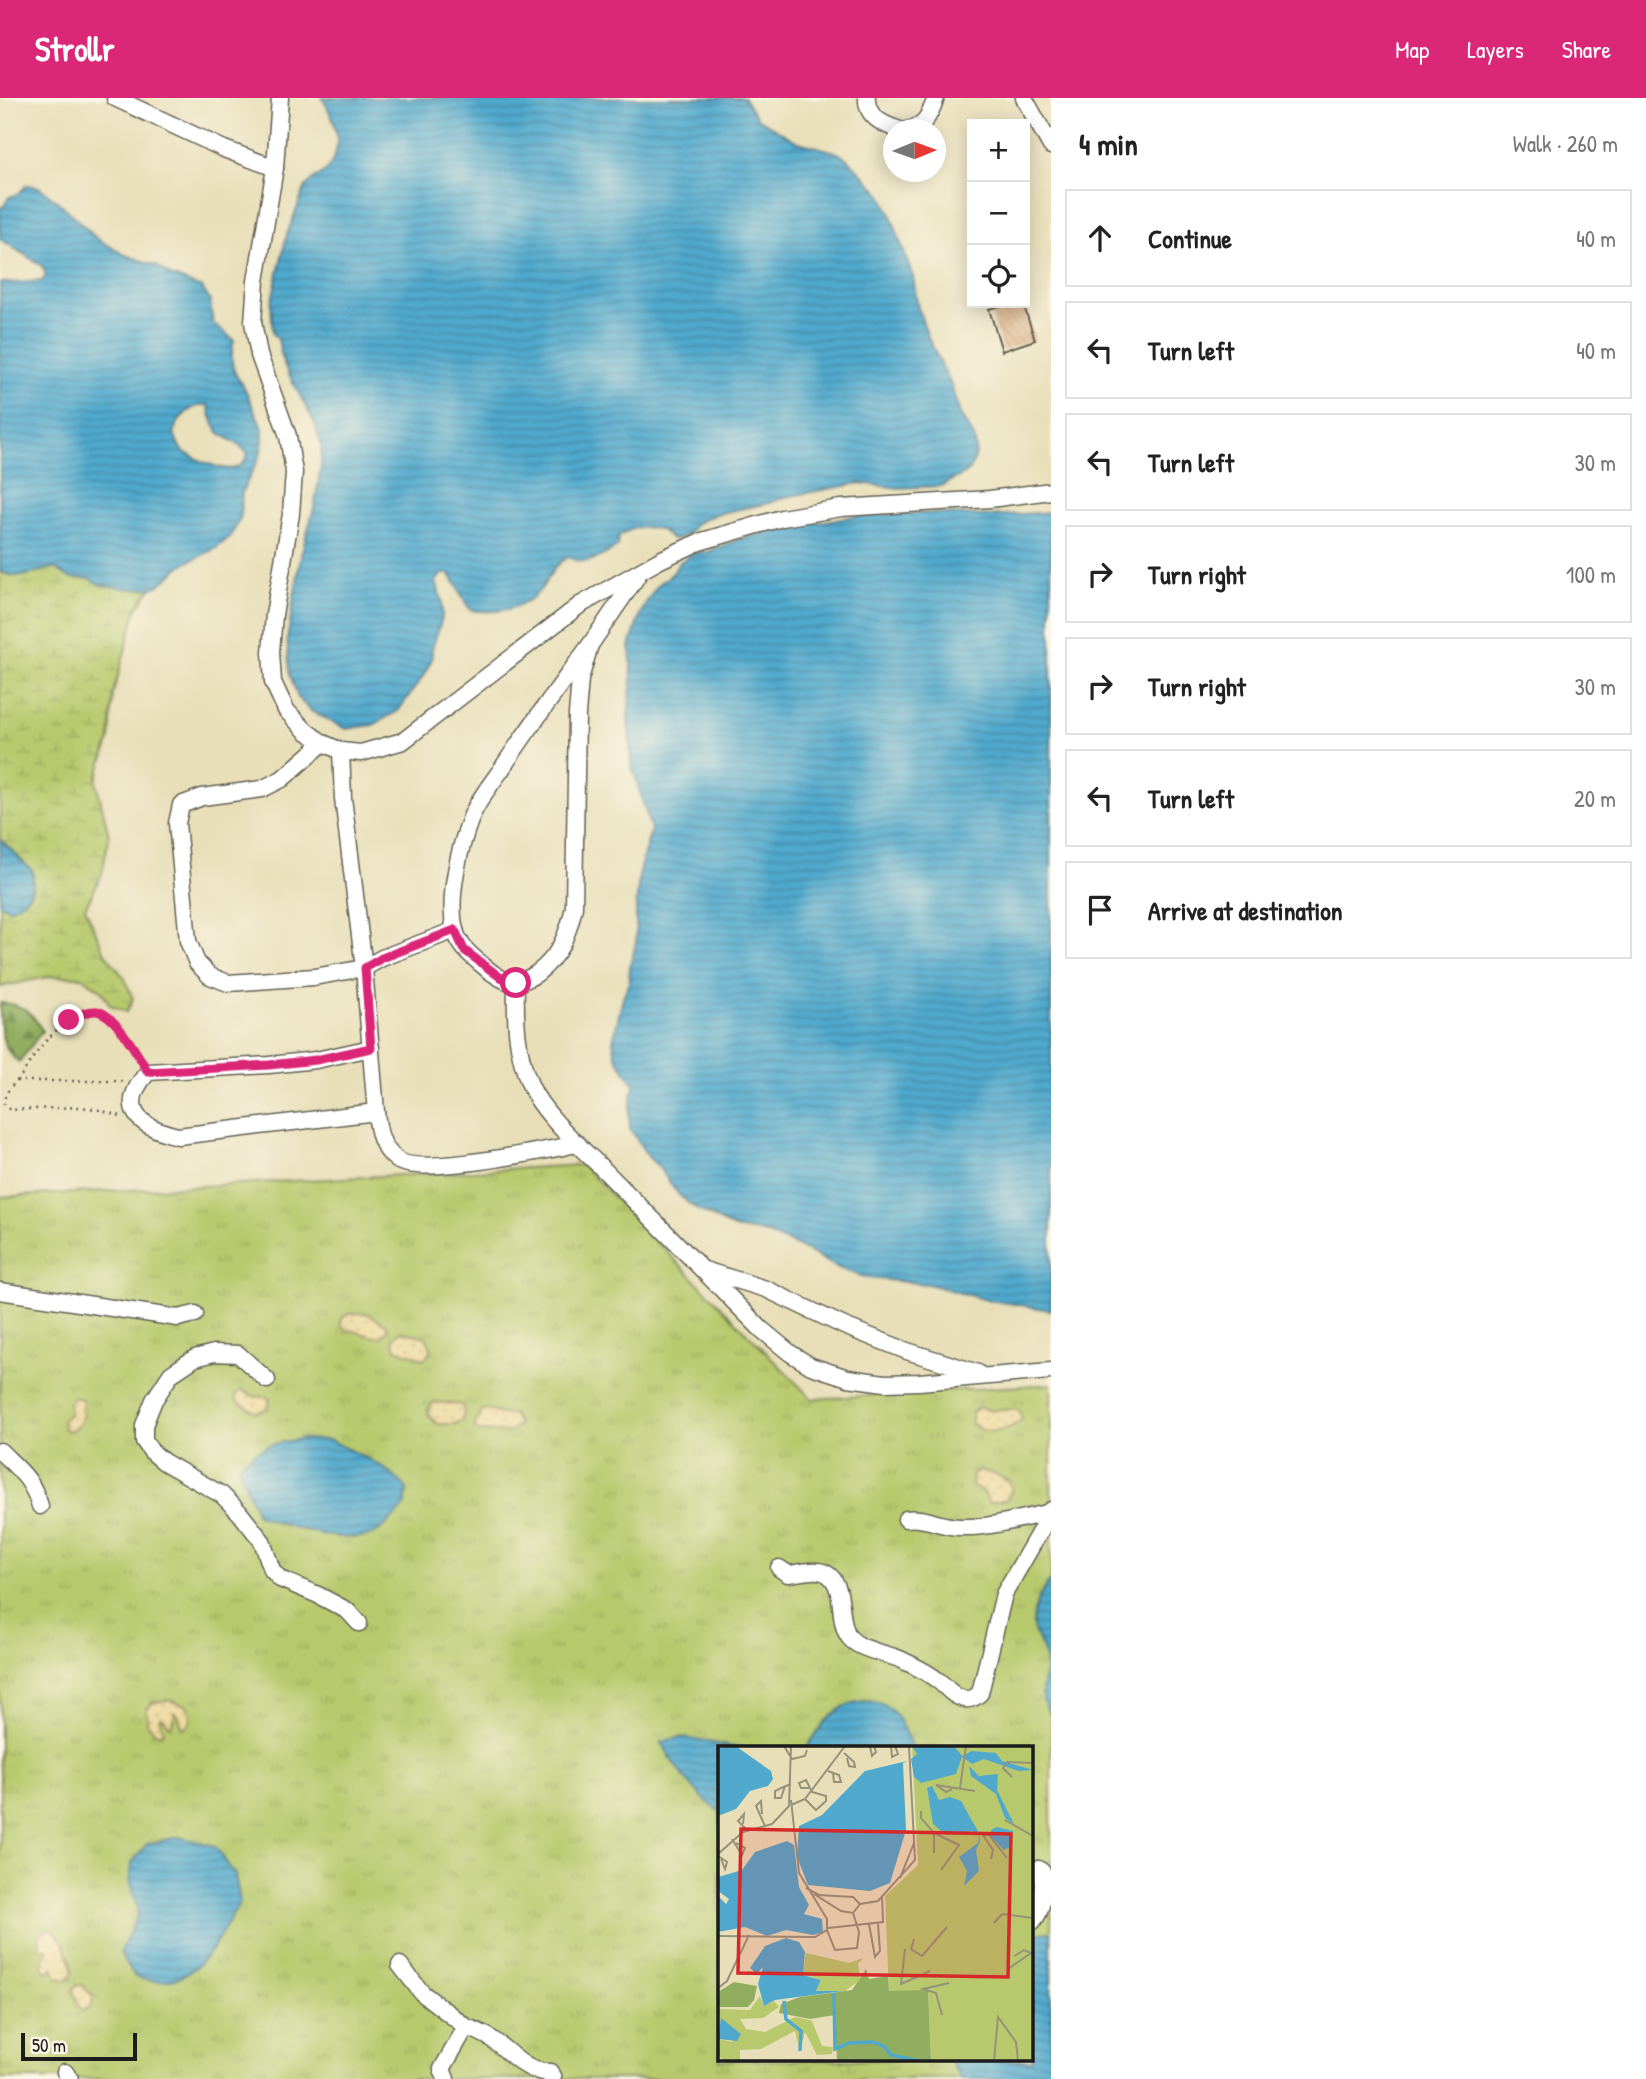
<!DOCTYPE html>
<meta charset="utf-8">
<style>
:root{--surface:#fff;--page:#f2f2f2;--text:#222;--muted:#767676;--line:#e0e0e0;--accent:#db2777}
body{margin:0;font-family:"Patrick Hand",sans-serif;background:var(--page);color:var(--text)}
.controls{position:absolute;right:21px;top:21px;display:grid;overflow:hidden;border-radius:0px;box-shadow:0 4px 18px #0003}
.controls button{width:63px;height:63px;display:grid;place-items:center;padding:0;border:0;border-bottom:2px solid var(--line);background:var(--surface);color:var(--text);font:35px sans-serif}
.compass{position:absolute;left:883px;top:21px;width:63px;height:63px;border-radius:50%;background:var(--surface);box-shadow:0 4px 18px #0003;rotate:89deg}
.scale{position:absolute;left:21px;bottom:18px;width:116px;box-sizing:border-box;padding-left:7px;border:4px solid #1c1c1c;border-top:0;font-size:19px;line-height:24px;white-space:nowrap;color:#1c1c1c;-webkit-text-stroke:5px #fcf5e5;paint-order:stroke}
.stop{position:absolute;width:21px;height:21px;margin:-16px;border:5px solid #db2777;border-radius:50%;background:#fff}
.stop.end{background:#db2777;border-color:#fff;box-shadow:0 2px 7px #0008}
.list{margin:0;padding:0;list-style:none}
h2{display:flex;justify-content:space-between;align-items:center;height:91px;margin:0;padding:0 28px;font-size:30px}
h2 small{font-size:23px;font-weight:400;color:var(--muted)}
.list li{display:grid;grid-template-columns:46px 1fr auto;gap:21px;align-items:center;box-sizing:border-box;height:98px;margin:0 14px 14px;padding:0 14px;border:2px solid var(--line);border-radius:0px}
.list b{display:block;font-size:26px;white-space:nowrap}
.list em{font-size:23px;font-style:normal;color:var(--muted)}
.icon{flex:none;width:38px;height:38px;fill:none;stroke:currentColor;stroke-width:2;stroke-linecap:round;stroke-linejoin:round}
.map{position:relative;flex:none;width:1051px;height:1981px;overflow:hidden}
header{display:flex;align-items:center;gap:42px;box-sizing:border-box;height:98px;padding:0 35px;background:var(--accent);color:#fff}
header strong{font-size:33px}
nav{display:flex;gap:38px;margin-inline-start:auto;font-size:24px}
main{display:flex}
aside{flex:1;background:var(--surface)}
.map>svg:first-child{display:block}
.grass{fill:url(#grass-tufts);stroke:#6a7244;stroke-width:2;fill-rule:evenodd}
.forest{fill:url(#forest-firs);stroke:#56643e;stroke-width:2}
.wetland{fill:url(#wetland-marsh);stroke:#6a7244;stroke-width:2}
.sand{fill:url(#sand-dots);stroke:#857b5d;stroke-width:2}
.water{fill:url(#water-rules);stroke:#366274;stroke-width:2;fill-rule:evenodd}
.building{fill:url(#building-back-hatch)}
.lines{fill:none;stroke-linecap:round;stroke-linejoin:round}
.minor-casing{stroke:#636053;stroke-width:19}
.path{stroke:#636053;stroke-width:2.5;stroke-dasharray:2 5;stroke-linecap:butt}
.minor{stroke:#fff;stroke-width:16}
.route{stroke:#db2777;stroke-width:9}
.inset-river{fill:none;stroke:#50a9cd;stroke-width:3.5}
.inset-road{fill:none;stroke:#96917a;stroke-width:2}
.view{fill:#d62828;fill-opacity:0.15;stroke:#d62828;stroke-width:3.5}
.inset-edge{fill:none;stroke:#1c1c1c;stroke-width:3.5}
</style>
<header>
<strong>Strollr</strong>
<nav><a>Map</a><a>Layers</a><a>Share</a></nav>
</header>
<main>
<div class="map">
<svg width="1051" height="1981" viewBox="0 0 1051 1981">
<defs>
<pattern id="grass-tufts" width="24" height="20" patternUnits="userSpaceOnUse" patternTransform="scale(1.75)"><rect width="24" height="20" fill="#b7c96c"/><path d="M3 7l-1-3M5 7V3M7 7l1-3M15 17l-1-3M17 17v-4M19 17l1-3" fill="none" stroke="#9dac5d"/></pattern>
<pattern id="forest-firs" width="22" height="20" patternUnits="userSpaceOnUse" patternTransform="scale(1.75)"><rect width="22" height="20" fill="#91ad60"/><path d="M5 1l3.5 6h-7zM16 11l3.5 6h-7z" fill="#768c4e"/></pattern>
<pattern id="wetland-marsh" width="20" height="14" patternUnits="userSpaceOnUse" patternTransform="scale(1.75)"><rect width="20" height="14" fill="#b7c96c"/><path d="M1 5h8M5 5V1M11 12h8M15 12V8" fill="none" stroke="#9dac5d"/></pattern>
<pattern id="sand-dots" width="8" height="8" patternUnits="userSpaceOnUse" patternTransform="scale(1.75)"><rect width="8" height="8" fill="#eeda9e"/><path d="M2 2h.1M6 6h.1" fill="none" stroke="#ccba88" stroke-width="1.8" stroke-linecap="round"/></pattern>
<pattern id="water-rules" width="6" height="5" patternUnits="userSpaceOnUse" patternTransform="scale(1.75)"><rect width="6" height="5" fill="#50a9cd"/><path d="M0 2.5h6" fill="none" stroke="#4289a6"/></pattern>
<pattern id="building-back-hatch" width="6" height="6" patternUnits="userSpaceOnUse" patternTransform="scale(1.75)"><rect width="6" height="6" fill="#cf9a65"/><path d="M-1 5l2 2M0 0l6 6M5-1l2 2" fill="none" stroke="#a77d52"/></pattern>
</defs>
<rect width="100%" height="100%" fill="#fcf5e5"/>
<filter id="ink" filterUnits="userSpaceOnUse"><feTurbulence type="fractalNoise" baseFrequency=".0143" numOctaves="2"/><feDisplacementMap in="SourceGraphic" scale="14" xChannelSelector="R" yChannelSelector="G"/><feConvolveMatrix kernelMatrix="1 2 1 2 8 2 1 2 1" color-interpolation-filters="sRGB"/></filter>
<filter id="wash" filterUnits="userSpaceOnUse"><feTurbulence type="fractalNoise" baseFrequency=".00686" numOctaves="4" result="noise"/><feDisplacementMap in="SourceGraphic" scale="28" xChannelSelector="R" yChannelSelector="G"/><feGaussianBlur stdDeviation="1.57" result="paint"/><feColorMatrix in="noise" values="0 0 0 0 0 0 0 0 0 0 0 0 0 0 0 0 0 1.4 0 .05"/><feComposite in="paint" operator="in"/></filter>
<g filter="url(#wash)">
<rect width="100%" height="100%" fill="#e8dfb9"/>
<path class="grass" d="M582,1067L812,1301L1051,1286V1981H0V1099ZM720,1650H1032V1962H720Z"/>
<path class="forest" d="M0,905C21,905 34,915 42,933L19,964C0,950 0,929 0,905Z"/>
<path class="wetland" d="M55,470L76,481L90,480L130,491L151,490L137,510L113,596L110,641L96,683L109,738L102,776L85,810L105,855L125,881L133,901L127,914L110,907L101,892L82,879L52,878L0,889V806L10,810C30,800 34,796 33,774L0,741V473C23,484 33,472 55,470Z"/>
<g class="sand">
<path d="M366,1215L387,1227L388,1231L382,1239C371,1241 359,1232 346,1232L341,1228L342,1220L349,1216Z"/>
<path d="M400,1233L426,1239L432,1253L424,1261L396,1251L393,1241Z"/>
<path d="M241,1292L256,1299H267L270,1302L267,1311L256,1314L237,1303L236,1297Z"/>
<path d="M73,1299L82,1301C84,1315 84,1328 69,1333L64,1331L62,1323L70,1315L69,1305Z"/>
<path d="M434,1304L462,1307L464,1314L462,1323L455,1326H437L428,1316V1311Z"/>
<path d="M979,1309L992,1313L1000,1311L1019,1312L1022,1321C1008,1334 987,1339 972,1326V1314Z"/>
<path d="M489,1312L500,1316H513L519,1327L508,1335L478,1333L474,1329L482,1313Z"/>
<path d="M979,1373L993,1376L1008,1382L1012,1391L1007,1401L989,1405L984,1394L972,1388L973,1377Z"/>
<path d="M167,1602L186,1607C192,1613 193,1623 186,1629L182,1630L179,1618L175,1615L171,1629L161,1618L159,1621L164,1633L161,1635L155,1634L147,1625V1611L152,1605Z"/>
<path d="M53,1831C64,1842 71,1859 73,1874L67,1882L57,1880L53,1869L48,1874C36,1869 46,1860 48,1852L41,1851L39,1840L43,1833Z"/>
<path d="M77,1887H82L93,1898L92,1909L82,1913C75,1907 78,1898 72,1893Z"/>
</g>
<g class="water">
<path d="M322,0H744L757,20L798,44L836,54L848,61L882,97L891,117L913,179L918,210L928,239L951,287L960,316L975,341L976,356L970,372L966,375L941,388L899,390L860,385L785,399L769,405L716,416L696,425L689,435L678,441H672L659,431L645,429L633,430L618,439V448C604,458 585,470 569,459C554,465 550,479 541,491C525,512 493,516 470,512L450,476H442L436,483L442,504V520L432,551V561L424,577L398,613L373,627L346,631L311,613L298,600L290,577L287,542L301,457L314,410L321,369V346L314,324L283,265L278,241L273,236L271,206L287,136L305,90C311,81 320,79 326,72C346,52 335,20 322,0Z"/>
<path d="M27,87L39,89L62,107L96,140L123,156L157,168L171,178L202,190L210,203L213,225L234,242C230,255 231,276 242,285L263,331V343L260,358L242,394L241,418L231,438L215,451L182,467L158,488L151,490L130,491L101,487L89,480H70L55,470C32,472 24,485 0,473V184L9,185L42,183L46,177L42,168L0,141V110L4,108L9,99L18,96ZM208,307C217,348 226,331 248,356C241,377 222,371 206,365C198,361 186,357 181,351C178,347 176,340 174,335C178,319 191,306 208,307Z"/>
<path d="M1051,414V1212L983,1201L928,1186L867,1180L841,1171L793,1146L762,1134L740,1132L727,1127L695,1110L679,1097L657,1067L649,1060L630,1031L629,1016L634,986L616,959L613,943L623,899L629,884L630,868L636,845V809L640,770L651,732L631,664L628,618L632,579L630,548L640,517L649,500L658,487L673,475L679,465L693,455L708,454L745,439L790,429L856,418L923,415L990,418Z"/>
<path d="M0,741L33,774C34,796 29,800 10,811L0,806Z"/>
<path d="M301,1341L330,1342L380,1367L403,1386L407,1392L405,1408C396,1417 387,1428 376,1434C352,1450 283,1427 257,1417L238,1368C261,1347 271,1345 301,1341Z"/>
<path d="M1051,1482V1618C1033,1590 1049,1584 1045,1559C1044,1549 1037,1542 1034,1533C1029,1515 1040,1495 1051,1482Z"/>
<path d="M863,1603C900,1604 898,1625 913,1650H807C821,1627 835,1606 863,1603Z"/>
<path d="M681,1639L739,1650H720V1714C700,1700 686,1683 672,1663C668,1656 666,1649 661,1644Z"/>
<path d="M178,1739L215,1748L235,1777L240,1804C215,1846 195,1898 135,1879L120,1855L136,1821L138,1813L130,1781L132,1765L147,1746Z"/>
<path d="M1051,1834V1981H961L949,1962H1032V1836Z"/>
</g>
<g id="blocks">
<path class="building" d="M1009,205H1023L1035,242L1002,253L989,211Z"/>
</g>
</g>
<g filter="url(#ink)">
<use href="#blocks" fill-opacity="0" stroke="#636053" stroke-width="2"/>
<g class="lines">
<g class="minor-casing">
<g id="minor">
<path d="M115,0L224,51L275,70"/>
<path d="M280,0L275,70L256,183L253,224L259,257L288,338L294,374L291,416L274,517L271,554L273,584L286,612L306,633L323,645L341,653L361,655L403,643L580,507L660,462L699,444L782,420L841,410L990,401L1051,393"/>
<path d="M867,0C866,19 884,27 900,32"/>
<path d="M1024,0L1051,48"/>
<path d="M907,32C925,29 930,16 936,0"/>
<path d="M590,547C560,588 529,629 501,672C491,686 479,701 472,717C460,747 447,799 455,832C459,847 468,855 480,865C488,872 504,885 516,885C522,884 531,879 536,876C559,859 568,837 574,809L577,616L580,581L590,547L638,477"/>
<path d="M323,645L282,681L262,691L202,699L181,707L177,725L188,843L197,865L210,878L228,885L314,879L364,870L382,860L455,832"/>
<path d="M341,653L343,700L364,870L376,1014C378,1033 381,1050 397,1062C420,1079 545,1052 578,1046"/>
<path d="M516,885C515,920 516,956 531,989C544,1018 585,1053 608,1076C659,1128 710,1179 761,1231L790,1255L811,1268L848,1280L885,1285L919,1284L1051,1273"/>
<path d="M371,950L316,962L269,967L148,974C116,1011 139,1029 178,1038L376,1014"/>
<path d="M704,1172L766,1191L844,1228L907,1253L978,1275"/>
<path d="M0,1193L178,1220L195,1216"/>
<path d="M267,1282L238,1256L214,1255L195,1260L171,1276L154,1302L144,1327V1343L151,1353L164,1364L222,1397L239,1414L262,1443L272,1472L280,1481L318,1497L348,1513L359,1525"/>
<path d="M0,1353C19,1372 32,1380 40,1408"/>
<path d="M906,1421C925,1418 940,1429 960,1429C989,1430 1019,1421 1047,1415L1051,1412"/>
<path d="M779,1470L788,1476C801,1475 819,1468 830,1478C846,1493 837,1522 849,1539C859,1552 886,1555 902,1562C915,1568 929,1575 940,1584C946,1589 953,1598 961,1600C968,1603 975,1600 980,1595L1004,1496L1046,1423L1047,1415"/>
<path d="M1032,1772L1039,1771L1043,1775V1779C1041,1796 1045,1811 1032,1824"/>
<path d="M400,1867L422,1895L466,1929L442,1971L446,1981"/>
<path d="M466,1929C473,1931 480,1934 487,1938C508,1950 524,1976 550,1974L553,1978L551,1981"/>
<path d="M65,1974L70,1981"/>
</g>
</g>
<g class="path">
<path d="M16,983H125"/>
<path d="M120,1018L96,1011L79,1009L10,1012L4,1007C4,991 15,987 23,975C40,948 61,918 96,913L114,925L141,962"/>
</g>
<use href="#minor" class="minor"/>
</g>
</g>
<g class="lines" filter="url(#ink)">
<path class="route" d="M69,922C77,918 87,912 97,913C115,916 139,958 148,974L269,967L316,962L371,950L365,870L382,860L455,832L464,852L500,879L516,885"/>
</g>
<g transform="translate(718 1648)">
<rect width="315" height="315" fill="#e8dfb9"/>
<path d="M194,0H315V315H213L210,245H171L167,150L200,119Z" fill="#b7c96c"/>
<path d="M148,223L151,233L170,230L171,245L210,244L213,315H119L117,269L92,273L61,267L63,258L82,251L134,244ZM16,236L39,240L36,254L30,261H0V246Z" fill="#91ad60"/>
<path d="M88,207L131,217L145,212L140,218L142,234L127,245H98L103,234L85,228ZM42,250L46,260L56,255L61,261L45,272L22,273L28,283L47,286L77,271L87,273L94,275L104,300L115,301L114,308L99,309L87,286L82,306L77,285L43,303L22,304V315H6L0,309V293L15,296L0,273V263L32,264Z" fill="#b7c96c"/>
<path d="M194,0H236L244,10L254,5L278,7L284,15L315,24L301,25L266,13L254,18L244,11L238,28L203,37L196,31L193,13L199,8ZM19,1L53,25L55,33L50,40L32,45L18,63L0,70V2ZM189,15L185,17L188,84L172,137L152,145L90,139L79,111L81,80L104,69L147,25ZM251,20L261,30L280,28L279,44L296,78L287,72L278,48L253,30ZM214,40L221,54L232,51L243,55L261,87L262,95L258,104L261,125L246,140L249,125L241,111L260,97L261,88L254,85L228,89L215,78L209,42ZM279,81L295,85L292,101L286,104L273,91V84ZM69,95L76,99L81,141L91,159L86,168L104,173L105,186L95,189L68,184L49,190L27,181L0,186V150L8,158L11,153L0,145V131L24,124L37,106ZM68,192L81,196L87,206L85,229L103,234L98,245H125L57,254L46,260L40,238L45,221L39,228L32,222L47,200ZM3,272L23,288L19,295L0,293Z" fill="#50a9cd"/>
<path class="inset-river" d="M116,247L117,303L131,297L155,296L167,301L173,309L201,315M66,255L68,273L83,285L82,305"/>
<path class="inset-road" d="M66,0L74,13L87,10L89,4M152,0L154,10L158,6L156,0M173,0L174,11L180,8L177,0M126,7L136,16L137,21L131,20L129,12M110,25L121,29L123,36H116L115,27M294,31L285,22L289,16L315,17M67,40L63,52H57V45L63,42L73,38M242,42L248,0M234,43L228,46L218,39L257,45M87,53L98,64L108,55V50L94,46L88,34L81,37L83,42H91M73,59L87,53L127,0M203,65V72L216,87V107M44,68L43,55L38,60L47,80M287,74L315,90M25,78L26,68L20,75L29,84M216,87L241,99L223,124M14,93L24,109L27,102L18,97M0,108L25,86L54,78L71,60L73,0M0,110L9,116L7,123L3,113M273,113L275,104L265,89H271L289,112M182,132L196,97M88,142L101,149L135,151L142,158L135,167L123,165L96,148M142,158L160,155L197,114L191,0M276,177L284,168L315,172M151,178L157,211L162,205L160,178M110,182L165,176L164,150M109,184L117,204L139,202L141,186L135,167M0,190L97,191L109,184V173L81,127L73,54M196,193L193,203L204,210L229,181M187,203L183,238L212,225M290,223L313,207L306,204L296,210M0,242L9,235L31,189M224,269L218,247L205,243L231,237M276,315L280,271L298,296L300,315"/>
<path class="view" d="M23,83L293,88L290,231L20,227Z"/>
<rect width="315" height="315" class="inset-edge"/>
</g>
</svg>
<div class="controls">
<button>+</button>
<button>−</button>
<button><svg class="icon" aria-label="locate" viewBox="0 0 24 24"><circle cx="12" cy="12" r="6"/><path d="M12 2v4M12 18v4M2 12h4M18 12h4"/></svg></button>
</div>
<svg class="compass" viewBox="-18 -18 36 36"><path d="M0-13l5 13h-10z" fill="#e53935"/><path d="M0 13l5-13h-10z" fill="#767676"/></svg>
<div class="scale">50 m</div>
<div class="stop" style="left:516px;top:885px"></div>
<div class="stop end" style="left:69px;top:922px"></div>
</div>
<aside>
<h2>4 min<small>Walk · 260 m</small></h2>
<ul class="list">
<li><svg class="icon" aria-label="ahead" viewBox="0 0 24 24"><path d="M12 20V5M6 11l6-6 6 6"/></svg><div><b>Continue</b></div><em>40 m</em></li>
<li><svg class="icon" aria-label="left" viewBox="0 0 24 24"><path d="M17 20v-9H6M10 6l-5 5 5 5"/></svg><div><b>Turn left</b></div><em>40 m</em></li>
<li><svg class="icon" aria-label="left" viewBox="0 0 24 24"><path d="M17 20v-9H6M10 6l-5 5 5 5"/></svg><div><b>Turn left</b></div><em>30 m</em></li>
<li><svg class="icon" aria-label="right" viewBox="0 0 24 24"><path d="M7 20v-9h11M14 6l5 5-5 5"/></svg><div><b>Turn right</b></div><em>100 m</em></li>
<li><svg class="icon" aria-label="right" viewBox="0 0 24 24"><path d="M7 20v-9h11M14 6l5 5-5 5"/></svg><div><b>Turn right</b></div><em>30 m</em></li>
<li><svg class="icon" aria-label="left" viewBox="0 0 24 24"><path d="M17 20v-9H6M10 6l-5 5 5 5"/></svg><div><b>Turn left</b></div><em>20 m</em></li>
<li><svg class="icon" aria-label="arrive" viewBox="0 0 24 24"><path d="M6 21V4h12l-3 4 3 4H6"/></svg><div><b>Arrive at destination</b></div></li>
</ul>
</aside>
</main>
